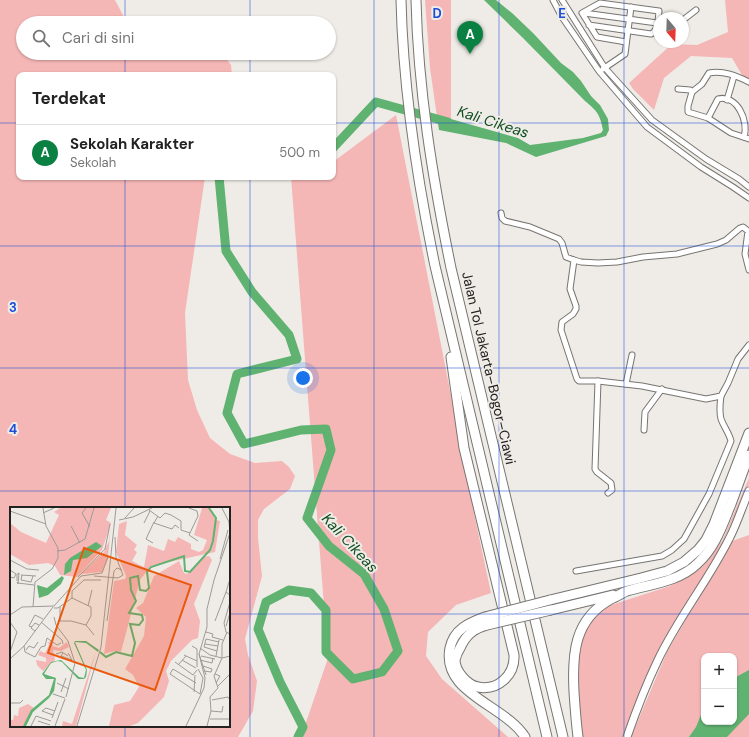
<!DOCTYPE html>
<html lang="id">
<meta charset="utf-8">
<style>
:root{--surface:#fff;--page:#f2f2f2;--text:#222;--muted:#767676;--line:#e0e0e0;--accent:#0b8043}
body{margin:0;font-family:"DM Sans",sans-serif;background:var(--page);color:var(--text)}
.controls{position:absolute;right:12px;bottom:12px;display:grid;overflow:hidden;border-radius:8px;box-shadow:0 1px 3px #0004}
.controls button{width:36px;height:36px;display:grid;place-items:center;padding:0;border:0;border-bottom:1px solid var(--line);background:var(--surface);color:var(--text);font:20px sans-serif}
.compass{position:absolute;left:653px;top:12px;width:36px;height:36px;border-radius:50%;background:var(--surface);box-shadow:0 1px 3px #0004;rotate:161deg}
.you{position:absolute;left:303px;top:378px;width:14px;height:14px;margin:-10px;border:3px solid #fff;border-radius:50%;background:#1a73e8;box-shadow:0 0 0 6px #1a73e833}
.badge{display:grid;place-items:center;width:26px;height:26px;border-radius:50%;background:var(--accent);color:#fff;font-size:13px;font-weight:700}
.pin{position:absolute;translate:-50% -33px;filter:drop-shadow(0 1px 2px #0008)}
.pin::after{content:'';position:absolute;top:21px;width:14px;height:12px;background:inherit;clip-path:polygon(0 0,100% 0,50% 100%)}
.list{margin:0;padding:0;list-style:none}
h2{display:flex;justify-content:space-between;align-items:center;height:52px;margin:0;padding:0 16px;font-size:17px}
h2 small{font-size:13px;font-weight:400;color:var(--muted)}
.list li{display:grid;grid-template-columns:26px 1fr auto;gap:12px;align-items:center;box-sizing:border-box;height:56px;padding:0 16px;border-top:1px solid var(--line)}
.list b{display:block;font-size:15px;white-space:nowrap}
.list p{margin:0;font-size:13px;white-space:nowrap;color:var(--muted)}
.list em{font-size:13px;font-style:normal;color:var(--muted)}
.icon{flex:none;width:22px;height:22px;fill:none;stroke:currentColor;stroke-width:2;stroke-linecap:round;stroke-linejoin:round}
.map{position:relative;flex:none;width:749px;height:737px;overflow:hidden}
.search{position:absolute;background:var(--surface);box-shadow:0 1px 3px #0004;left:16px;top:16px;width:320px;height:44px;display:flex;align-items:center;gap:10px;box-sizing:border-box;padding:0 14px;border-radius:22px;color:var(--muted);font-size:15px}
.panel{position:absolute;background:var(--surface);box-shadow:0 1px 3px #0004;left:16px;top:72px;width:320px;height:108px;border-radius:8px}
.map>svg:first-child{display:block}
.green{fill:#f5b6b6;fill-rule:evenodd}
.water{fill:#60b270}
.lines{fill:none;stroke-linecap:round;stroke-linejoin:round}
.river{stroke:#60b270;stroke-width:9}
.street-casing{stroke:#777571;stroke-width:7}
.secondary-casing{stroke:#777571;stroke-width:9}
.highway-casing{stroke:#777571;stroke-width:11}
.street{stroke:#fff;stroke-width:5}
.secondary{stroke:#fff;stroke-width:7}
.highway{stroke:#fff;stroke-width:9}
.highway-bridge-casing{stroke:#777571;stroke-width:11;stroke-linecap:butt}
.highway-bridge{stroke:#fff;stroke-width:9}
.grid{fill:none;stroke:#1d4ed8;stroke-width:1;stroke-opacity:0.55}
.labels{text-anchor:middle;dominant-baseline:central;stroke-width:4;stroke-linejoin:round;paint-order:stroke}
.street-label{font-size:14px;fill:#232221;stroke:#efece7}
.water-label{font-size:15px;font-style:italic;fill:#104d21;stroke:#efece7}
.inset-river{fill:none;stroke:#60b270;stroke-width:2}
.inset-road{fill:none;stroke:#9d9b98;stroke-width:1}
.view{fill:#e8590c;fill-opacity:0.15;stroke:#e8590c;stroke-width:2}
.inset-edge{fill:none;stroke:#232221;stroke-width:2}
.grid-label{font-size:13px;text-anchor:middle;font-weight:bold;fill:#1d4ed8;stroke:#efece7;stroke-width:4;stroke-linejoin:round;paint-order:stroke}
</style>
<div class="map">
<svg width="749" height="737" viewBox="0 0 749 737">
<rect width="100%" height="100%" fill="#efece7"/>
<g class="green">
<path d="M0,0H115L124,17L132,23H23V53H222L231,65L232,75H19V177H205L185,313L188,380L197,410L210,438L230,454L255,463L282,461L289,467L295,476L290,489L264,509L258,520V538L262,576L245,639L248,655L257,681L253,711L238,737H0ZM11,508H229V726H11Z"/>
<path d="M425,0H451V119L437,117L430,68Z"/>
<path d="M725,0H749V87L732,58L691,56L664,78L654,110L633,89L629,83L672,44L697,45L728,32Z"/>
<path d="M396,115L475,518L491,593L456,605L428,632L426,656L442,679L508,737H301L328,658L291,177H333V162Z"/>
<path d="M749,478V484L713,563L691,597L625,737H580L577,655L584,628L605,607L670,586L704,565L722,541Z"/>
<path d="M749,535V737H631L667,652L705,586L732,541ZM704,656H734V722H704Z"/>
</g>
<g class="water">
<path d="M484,0H496L512,13L533,33L561,63L573,72L581,81L591,96L600,105L608,119L609,130L606,136L536,157L506,143L439,130L437,117L451,119L518,138L530,145L583,138L601,133L603,130C600,114 597,111 585,101L523,38Z"/>
<path d="M749,670V714L727,737H689L696,727L704,707V722H734V678Z"/>
</g>
<g class="lines">
<g class="river">
<path d="M333,148L376,102L448,122"/>
<path d="M219,177L226,251L252,292L289,335L297,359L237,374L227,413L244,444L301,430L326,429L331,450L307,518L329,546L364,574L384,609L398,651L382,672L353,679L326,652V610L311,593L289,590L266,602L258,629L280,682L303,727L298,737"/>
</g>
<g class="street-casing">
<g id="street">
<path d="M553,0L562,17L599,71L647,127L701,167L733,187L749,198"/>
<path d="M562,0L605,68L652,120L706,159L739,179L749,187"/>
<path d="M584,13L657,23"/>
<path d="M683,20L696,10"/>
<path d="M589,25L651,34C659,30 658,19 659,11L600,3L582,13L597,37L626,42"/>
<path d="M654,32L659,36"/>
<path d="M603,69L625,54L631,7"/>
<path d="M678,89L690,90L692,92L688,106V112L708,118L731,133L749,139"/>
<path d="M692,92L702,84L709,73C723,70 737,76 749,82"/>
<path d="M727,100L734,76"/>
<path d="M708,118L718,99C737,94 749,121 744,137"/>
<path d="M501,213L502,218L505,221L530,227L559,239L562,243L566,257L574,260L570,289L576,306V309L573,314L562,322L561,330L577,379L579,381H598L642,386L706,399L721,396L728,383L738,359L749,345"/>
<path d="M574,260L581,262L598,263L617,262L643,257L677,254L717,244L726,240L740,228L743,227L748,231L745,254L749,270"/>
<path d="M598,381L595,469L597,472L611,483L612,490L608,493"/>
<path d="M626,384L632,355"/>
<path d="M644,430L645,412L662,389"/>
<path d="M576,571L662,556L672,550L684,539L709,494L731,441C729,433 724,427 721,419C719,411 720,403 721,396"/>
</g>
</g>
<g class="secondary-casing">
<path id="secondary" d="M627,737C636,711 646,685 658,660C678,618 708,581 729,539C737,524 742,507 749,491"/>
</g>
<g class="highway-casing">
<g id="highway">
<path d="M401,0C403,89 417,179 435,266L547,737"/>
<path d="M416,0C418,90 433,180 451,268L563,737"/>
<path d="M451,357L464,448L514,655C515,675 498,691 478,687C467,685 455,671 455,660C456,656 458,651 460,648C466,635 473,629 487,625"/>
<path d="M550,600L641,578L667,571L684,562L698,550L706,540L714,524L749,433"/>
<path d="M551,610L613,595"/>
<path d="M485,617C469,623 454,629 450,648C441,693 505,705 525,737"/>
<path d="M578,737C576,722 575,707 574,692C572,654 574,619 611,599C616,597 622,593 627,591C651,584 678,582 697,564C715,548 722,526 731,504C737,488 743,471 749,455"/>
</g>
</g>
<use href="#street" class="street"/>
<use href="#secondary" class="secondary"/>
<use href="#highway" class="highway"/>
<g class="highway-bridge-casing">
<g id="highway-bridge">
<path d="M485,617L550,600"/>
<path d="M487,625L551,610"/>
</g>
</g>
<use href="#highway-bridge" class="highway-bridge"/>
</g>
<path class="grid" d="M125,0V23M250,0V23M374,0V737M499,0V737M624,0V737M125,53V75M250,53V75M0,123H19M333,123H749M125,177V508M250,177V737M0,246H749M0,368H749M0,491H749M0,614H11M229,614H749M125,726V737"/>
<g class="labels">
<g class="street-label">
<text transform="translate(489 368) rotate(77)">Jalan Tol Jakarta–Bogor–Ciawi</text>
</g>
<g class="water-label">
<text transform="translate(493 122) rotate(18)">Kali Cikeas</text>
<text transform="translate(350 543) rotate(47)">Kali Cikeas</text>
</g>
</g>
<g transform="translate(10 507)">
<rect width="220" height="220" fill="#efece7"/>
<path d="M50,1H101L96,13L101,16L92,43L67,70L50,68L45,59L38,56L19,58L0,47V16L11,25L36,36L49,8L44,5ZM192,1H199L206,13L210,14L205,45L141,59L130,73L111,145L105,144L94,147L104,74L115,72L116,69L106,45L109,17L117,14L115,28L127,38L124,43L127,45L122,54L134,60L138,38L154,44L158,32L165,35L168,30L181,37V42L189,45L193,43L197,33L184,28ZM101,17L98,51L92,65L71,67L94,45L99,34ZM199,49L202,53L184,97L190,114L188,131L182,133L161,154L156,164L159,174L154,190L128,216L120,219H99L104,198L120,194L129,180L123,168L115,162L134,129L136,110L126,101L133,96L144,69L169,54L174,66L177,67L193,50ZM42,134L43,139L49,141L57,135L59,140L51,144L43,143L45,153L33,164L27,158L26,153L36,155V151L28,148L30,144L35,146L39,138L38,135ZM86,144L66,219H52L53,214L62,217ZM18,197L24,201L13,219H0V213H3L4,208L8,209L9,201Z" fill="#f5b6b6"/>
<path d="M86,35L92,39L77,51L63,53L61,64L54,68L55,57L60,51ZM52,69L54,71L51,77L38,88L29,91L27,78L37,81ZM76,134L89,143L88,145L76,136L65,135L77,163L76,170L74,172H68L52,155L48,154L41,156L34,167L46,171L44,184L39,191L23,205L16,219H13L21,203L39,188L44,172H36L32,167L41,155L51,153L69,170L74,171L76,163L64,136L65,134Z" fill="#60b270"/>
<path class="inset-river" d="M90,145L96,150L106,145L122,149L125,136L120,117L129,118L133,113L132,108L119,106L126,94L121,83L120,71L128,69L130,83L136,84L139,81L137,65L141,60L174,49L175,64L180,65L200,43L203,34L206,11L199,1"/>
<path class="inset-road" d="M76,1L72,6L80,20M179,1L187,4L188,9L179,28L188,34M139,3L150,11L155,6L161,8L171,14V23L180,26M0,4L36,17M33,6L44,1M148,9L144,16L162,22L165,18L169,21M115,11L124,1M109,13L123,10L142,1M134,16L140,4M61,19L70,36M143,36L136,32L144,15M47,44L55,43L75,32L84,1M210,52L218,23M0,53L17,62L29,63M0,63L6,67L4,71L0,70M11,68L26,69M12,68L11,73L21,75L23,69M84,69L108,71L113,68L106,50L105,30M68,70L95,42L100,17M220,72L216,85L220,88M7,75L8,77L9,66L7,67V74M8,76L24,78M62,91V84L74,73H91M220,95L214,116L216,125L220,127M44,99L71,69L92,66L98,50M78,99L82,83M23,100L25,75L42,62L48,51V41L36,19L33,1M50,100V114H61L76,118M44,101H48L62,91L81,100V109L76,118L84,128M0,108L12,100L44,99M44,110L46,118L58,134L65,156L56,190M97,114L104,64L107,61L112,63M205,114L216,85M0,115L7,125L0,145M31,115L52,133L53,137M216,119L220,106M22,120L19,119L25,108L33,112M25,124L21,121L25,116L29,118M196,125L203,127L202,130L213,133M196,132L194,140L207,144M196,132L209,135M195,137L208,139M14,139L15,145L25,150L31,140L35,139L37,131L47,138L51,136M182,139L187,142V160M190,141L200,148L212,151V137L217,125M16,143L19,139L24,141L28,135M53,146L51,149L62,153L58,146M46,147L52,145L58,149M189,147L196,168M174,148L187,154M191,149L205,152M206,149L209,133M0,152L14,139L43,100M172,153L186,161M190,153L202,156L203,151M165,155L183,168L187,163M168,158L176,149M193,159L202,162L201,165L194,164M205,167L210,169L206,176M47,176L59,182M186,176L163,162L160,167L190,187L193,171L188,162M208,179L220,167M51,185L56,171M184,185L185,168M43,187L55,191M202,193L218,190L220,193M0,196H10L13,193M201,204L212,205L213,199M43,208L32,204L36,201L45,204M42,211L48,195M200,212H220M28,214L40,218M21,219L26,209L41,214M45,219L55,192M67,219L91,140L106,1M176,219L194,181L195,171L189,147L197,120V102L204,73L220,26L219,15L212,1M197,219L201,204L200,190L208,181L204,169L212,151L220,149"/>
<path class="view" d="M74,41L181,78L145,183L38,146Z"/>
<rect width="220" height="220" class="inset-edge"/>
</g>
<g class="grid-label">
<text x="437" y="18">D</text>
<text x="562" y="18">E</text>
<text x="13" y="312">3</text>
<text x="13" y="434">4</text>
</g>
</svg>
<div class="controls">
<button>+</button>
<button>−</button>
</div>
<svg class="compass" viewBox="-18 -18 36 36"><path d="M0-13l5 13h-10z" fill="#e53935"/><path d="M0 13l5-13h-10z" fill="#767676"/></svg>
<div class="you"></div>
<div class="pin badge" style="left:470px;top:54px">A</div>
<div class="search"><svg class="icon" aria-label="search" viewBox="0 0 24 24"><circle cx="10" cy="10" r="6"/><path d="M15 15l6 6"/></svg>Cari di sini</div>
<section class="panel">
<h2>Terdekat<small></small></h2>
<ul class="list">
<li><span class="badge">A</span><div><b>Sekolah Karakter</b><p>Sekolah</p></div><em>500 m</em></li>
</ul>
</section>
</div>
